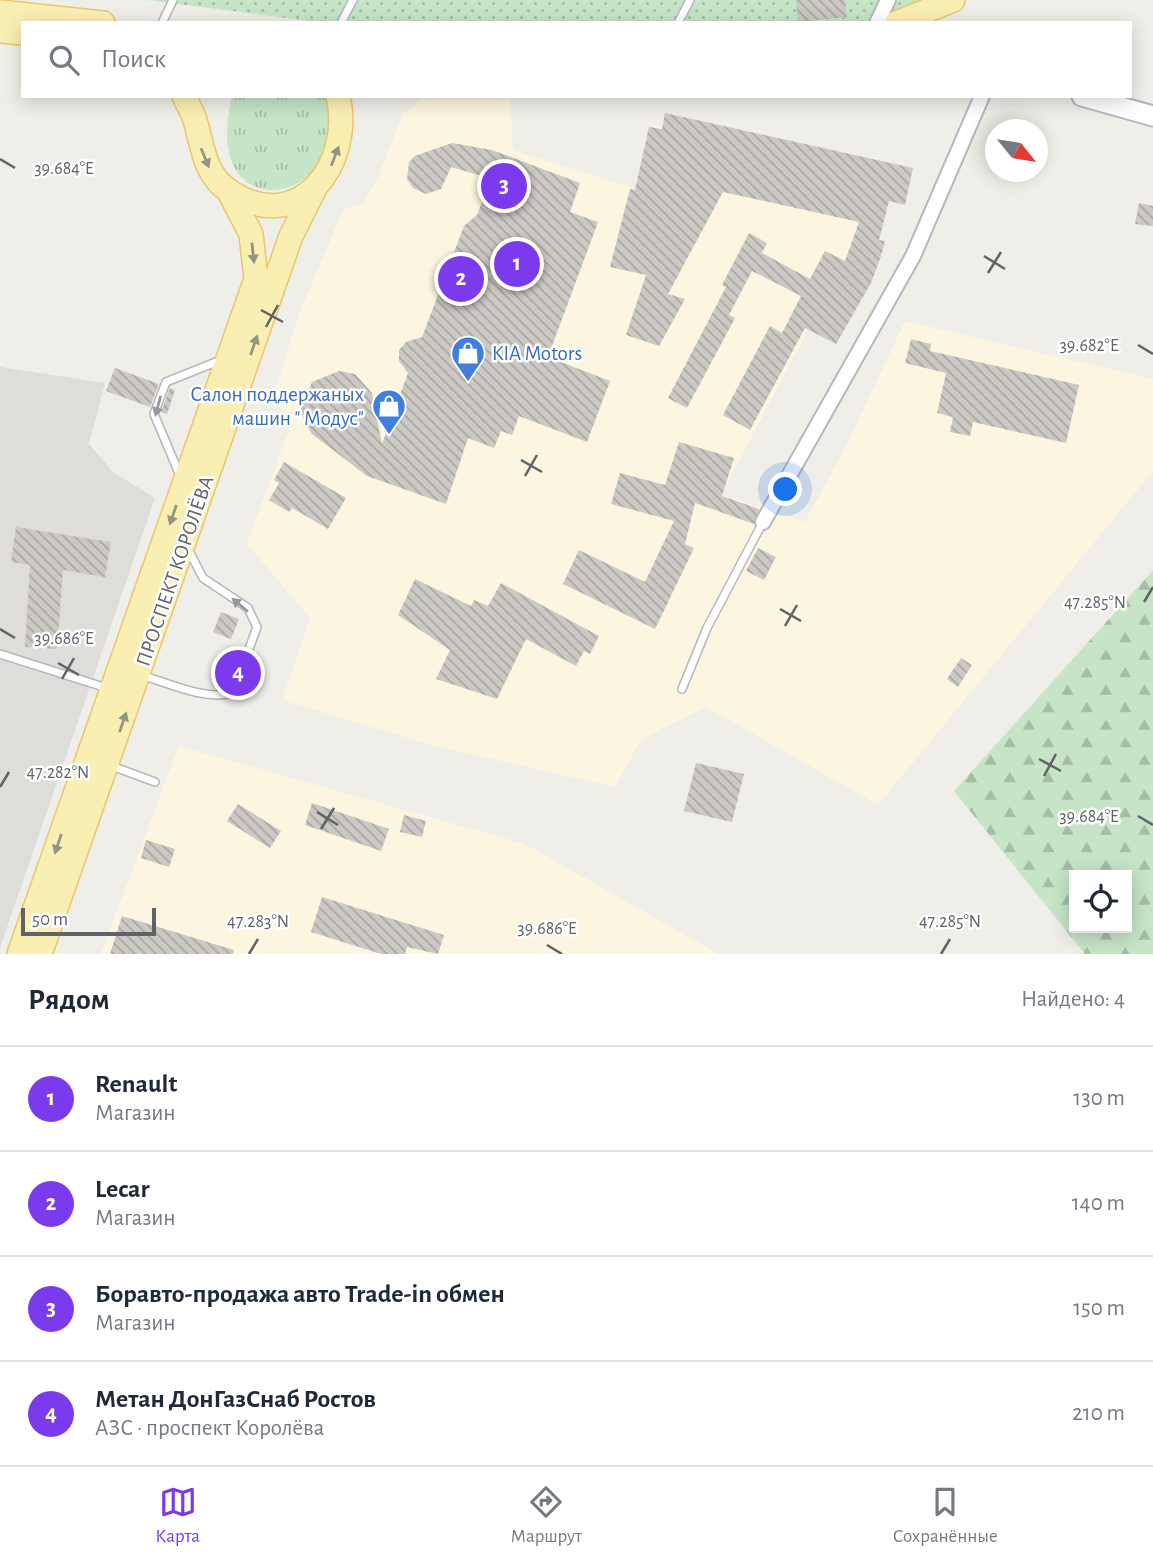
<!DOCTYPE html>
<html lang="ru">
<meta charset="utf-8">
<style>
:root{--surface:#fff;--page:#f6f6f7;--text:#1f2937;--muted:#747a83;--line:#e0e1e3;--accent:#7c3aed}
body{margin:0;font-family:"Alegreya Sans",sans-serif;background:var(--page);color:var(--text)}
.controls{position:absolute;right:21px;bottom:21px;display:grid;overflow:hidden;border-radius:0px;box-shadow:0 4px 18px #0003}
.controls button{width:63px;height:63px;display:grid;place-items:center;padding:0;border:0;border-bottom:2px solid var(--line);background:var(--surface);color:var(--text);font:35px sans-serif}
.compass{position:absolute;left:985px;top:119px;width:63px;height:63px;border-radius:50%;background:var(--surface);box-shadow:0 4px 18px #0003;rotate:120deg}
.scale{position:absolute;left:21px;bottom:18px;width:135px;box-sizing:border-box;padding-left:7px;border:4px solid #5f6267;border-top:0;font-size:19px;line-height:24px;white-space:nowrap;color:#5f6267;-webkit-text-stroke:5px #fff;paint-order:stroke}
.you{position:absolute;left:786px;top:490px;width:24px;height:24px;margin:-18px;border:5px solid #fff;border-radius:50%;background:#1a73e8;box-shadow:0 0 0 10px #1a73e833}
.badge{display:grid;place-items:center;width:46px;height:46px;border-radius:50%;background:var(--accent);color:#fff;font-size:23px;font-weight:700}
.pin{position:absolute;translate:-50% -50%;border:4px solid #fff;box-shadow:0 2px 7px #0006}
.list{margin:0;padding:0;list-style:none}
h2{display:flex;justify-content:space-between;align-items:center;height:91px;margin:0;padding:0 28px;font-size:30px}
h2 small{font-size:23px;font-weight:400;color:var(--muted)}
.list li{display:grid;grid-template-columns:46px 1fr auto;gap:21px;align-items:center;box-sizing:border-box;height:105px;padding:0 28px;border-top:2px solid var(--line)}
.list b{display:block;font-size:26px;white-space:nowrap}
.list p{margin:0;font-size:23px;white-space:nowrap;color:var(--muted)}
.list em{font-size:23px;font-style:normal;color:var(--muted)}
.icon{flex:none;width:38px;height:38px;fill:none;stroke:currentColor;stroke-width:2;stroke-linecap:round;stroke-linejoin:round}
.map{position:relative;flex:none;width:1153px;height:954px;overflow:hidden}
.search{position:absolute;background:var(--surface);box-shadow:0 4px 18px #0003;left:21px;right:21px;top:21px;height:77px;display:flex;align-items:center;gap:18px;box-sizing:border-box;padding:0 24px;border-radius:0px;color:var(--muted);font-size:26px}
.sheet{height:511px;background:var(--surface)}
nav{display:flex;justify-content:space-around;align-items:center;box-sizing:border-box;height:98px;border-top:2px solid var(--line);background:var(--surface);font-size:19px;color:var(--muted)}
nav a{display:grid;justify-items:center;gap:4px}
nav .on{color:var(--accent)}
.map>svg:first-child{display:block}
.commercial{fill:#fcf6e1}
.industrial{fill:#dfddda}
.grass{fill:url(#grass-tufts)}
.forest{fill:url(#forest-firs);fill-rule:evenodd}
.garden{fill:url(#garden-dots)}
.building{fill:url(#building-back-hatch)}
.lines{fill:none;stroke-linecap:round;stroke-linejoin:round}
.lane-casing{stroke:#b5b7bb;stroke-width:10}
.street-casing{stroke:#b5b7bb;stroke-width:18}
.secondary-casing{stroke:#b4b6bb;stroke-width:23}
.primary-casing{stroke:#e8c669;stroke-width:26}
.lane{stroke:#fff;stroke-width:7}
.street{stroke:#fff;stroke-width:14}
.secondary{stroke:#fff;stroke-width:19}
.primary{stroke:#faefb3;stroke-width:23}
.oneway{fill:#959382}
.oneway2{fill:#97999c}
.ticks{fill:none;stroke:#5f6267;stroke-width:2.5}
.labels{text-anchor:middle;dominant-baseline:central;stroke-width:5;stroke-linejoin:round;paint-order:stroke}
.shop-label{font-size:21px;fill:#366cbe;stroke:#fff;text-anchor:start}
.street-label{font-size:21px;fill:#5f6267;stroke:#fff}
.ticks-label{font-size:18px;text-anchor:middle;fill:#5f6267;stroke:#fff;stroke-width:5;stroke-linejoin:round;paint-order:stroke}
</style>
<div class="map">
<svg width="1153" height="954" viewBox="0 0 1153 954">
<defs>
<pattern id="grass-tufts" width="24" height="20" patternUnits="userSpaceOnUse" patternTransform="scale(1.75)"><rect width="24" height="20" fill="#c6e5c7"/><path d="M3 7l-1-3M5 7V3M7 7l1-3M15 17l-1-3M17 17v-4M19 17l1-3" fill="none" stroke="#a4bda5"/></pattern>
<pattern id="forest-firs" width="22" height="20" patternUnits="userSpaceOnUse" patternTransform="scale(1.75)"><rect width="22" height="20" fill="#c6e5c7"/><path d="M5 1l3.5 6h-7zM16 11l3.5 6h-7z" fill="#a4bda5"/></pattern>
<pattern id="garden-dots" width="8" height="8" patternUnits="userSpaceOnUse" patternTransform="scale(1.75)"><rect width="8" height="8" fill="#c6e5c7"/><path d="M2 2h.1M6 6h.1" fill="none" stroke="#a4bda5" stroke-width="1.8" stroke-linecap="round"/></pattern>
<pattern id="building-back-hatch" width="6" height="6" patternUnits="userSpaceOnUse" patternTransform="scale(1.75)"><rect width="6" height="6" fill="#ccc9c4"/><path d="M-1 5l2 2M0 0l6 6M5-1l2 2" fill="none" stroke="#a9a7a3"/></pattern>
</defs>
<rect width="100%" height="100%" fill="#f0eee8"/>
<g class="commercial">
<path d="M426,96H510L513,150L638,190L653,124L888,178L721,495L805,522L848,442L905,321L1153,379V471L878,805L706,707L641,740L615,787L431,745L282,700L310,618L247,544L293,418L271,402L302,307L343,210L363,203L378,177L403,114Z"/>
<path d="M179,746L525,844L719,954H101Z"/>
</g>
<path class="industrial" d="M0,367L105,383L89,444L113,472L155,498L0,948Z"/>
<path class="grass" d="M232,96H325C361,201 197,240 232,96Z"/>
<path class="forest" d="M1153,570V954H1085L954,791ZM1074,875H1127V928H1074Z"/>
<path class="garden" d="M147,0H922L904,10L861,23H325Z"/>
<g class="building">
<path d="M796,0H845L847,17L798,22Z"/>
<path d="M665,113L913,168L905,205L889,201L879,240L885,241L881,256L871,283L836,344L805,328L750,430L723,415L770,326L782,333L801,296L752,271L729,315L735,318L687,408L668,398L726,287L722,285L749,233L767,243L762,253L810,279L825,251L845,261L859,222L723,192L668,294L685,299L659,346L626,335L646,275L610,267L630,189L635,190L649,127L662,129Z"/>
<path d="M452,143L492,150L580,183L570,212L598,222L548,357L610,381L587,442L519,416L512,435L501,431L494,448L468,438L446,504L367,476L312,434L304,421L301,409L312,382L339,371L355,374L372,393L382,444L408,373L399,361V350L406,342L422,337L464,226L477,215L488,187L482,176L451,167L441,189L426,194L413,188L407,179L409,162L415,156Z"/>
<path d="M1139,203L1153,206V226L1135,224Z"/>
<path d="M911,339L931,344L930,351L1079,385L1066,443L973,422L970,436L950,432L953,417L937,413L946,373L905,363Z"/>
<path d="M115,368L159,384L150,407L106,391Z"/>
<path d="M170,388L175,390L167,414L161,412Z"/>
<path d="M679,442L734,458L722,496L759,509L754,524L695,503L685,544L694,548L655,629L563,584L579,550L645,582L674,521L611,504L620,473L665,485Z"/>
<path d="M284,462L346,498L328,529L292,508L289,512L269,500L279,483L274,480Z"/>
<path d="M16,527L111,542L105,577L63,570L57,649L25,647L30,565L11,562Z"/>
<path d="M758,548L776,557L764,580L746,571Z"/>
<path d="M415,579L471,606L474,600L488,606L501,583L599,636L590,654L584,651L576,666L526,639L497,699L436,679L450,650L398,615Z"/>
<path d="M221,612L239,619L231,639L213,632Z"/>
<path d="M235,656L239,658L230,683L226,682Z"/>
<path d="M961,658L972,665L958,687L947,679Z"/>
<path d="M251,662L258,664L249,690L242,687Z"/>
<path d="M696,763L744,774L732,822L684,811Z"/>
<path d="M312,803L389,829L381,851L305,825Z"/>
<path d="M238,804L281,831L270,848L227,821Z"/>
<path d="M404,815L426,821L422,837L400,832Z"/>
<path d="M146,840L175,849L169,867L141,858Z"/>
<path d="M322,897L444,935L438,954L407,947L405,954H381L311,932Z"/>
<path d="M122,916L234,950L233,954H110Z"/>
</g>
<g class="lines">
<g class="lane-casing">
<g id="lane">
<path d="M162,23L173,0"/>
<path d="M341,23L353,0"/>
<path d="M678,23L690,0"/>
<path d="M181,478L154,414L166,382L221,360"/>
<path d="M0,654L110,689"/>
<path d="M141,675C168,683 206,701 233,693L257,627L248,608L203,578L187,547"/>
<path d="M682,689L707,628L763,522"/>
<path d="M109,765L155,782"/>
</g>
</g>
<g class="street-casing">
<g id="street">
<path d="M877,23L888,0"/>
<path d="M763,522L913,256L982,96"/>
</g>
</g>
<g class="secondary-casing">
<path id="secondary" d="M1082,96L1153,116"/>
</g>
<g class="primary-casing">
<g id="primary">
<path d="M0,12L103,23"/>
<path d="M897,23L953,0"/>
<path d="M0,31L23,33"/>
<path d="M184,96C187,104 193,112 195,120C203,147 204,174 229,191C299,238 354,163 338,96"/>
<path d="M19,954L256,279L251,234L228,190"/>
<path d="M40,954L291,236L314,190"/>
</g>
</g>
<use href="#lane" class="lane"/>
<use href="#street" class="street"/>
<use href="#secondary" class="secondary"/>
<use href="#primary" class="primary"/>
</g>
<defs><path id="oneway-solid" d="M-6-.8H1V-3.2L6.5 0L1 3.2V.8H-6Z" transform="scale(1.75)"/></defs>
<g class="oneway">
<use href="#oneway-solid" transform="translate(335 156) rotate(-69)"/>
<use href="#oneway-solid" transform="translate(205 158) rotate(68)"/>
<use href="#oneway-solid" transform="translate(253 253) rotate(84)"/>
<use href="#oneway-solid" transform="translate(254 345) rotate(-71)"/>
<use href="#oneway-solid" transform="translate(173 515) rotate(109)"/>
<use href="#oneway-solid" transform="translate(123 722) rotate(-71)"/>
<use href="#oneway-solid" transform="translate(58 844) rotate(109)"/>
</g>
<g class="oneway2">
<use href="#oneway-solid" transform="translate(158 406) rotate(105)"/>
<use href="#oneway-solid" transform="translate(240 605) rotate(-140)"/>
</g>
<path class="ticks" d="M0,159L15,168M984,256L1005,269M988,273L1001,252M261,310L283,322M266,327L278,305M1138,345L1153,354M521,460L542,472M525,476L537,455M1144,602L1153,587M780,609L801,621M785,626L797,605M0,629L15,638M58,663L79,675M62,679L74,658M1039,759L1061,771M1044,776L1056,754M0,787L9,772M317,812L338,825M1138,816L1153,825M321,829L334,808M547,945L562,954M249,954L258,939M941,954L950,939"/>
<defs>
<g id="shop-pin" transform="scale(1.75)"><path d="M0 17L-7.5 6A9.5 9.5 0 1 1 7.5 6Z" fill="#3f7fe0" stroke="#fff"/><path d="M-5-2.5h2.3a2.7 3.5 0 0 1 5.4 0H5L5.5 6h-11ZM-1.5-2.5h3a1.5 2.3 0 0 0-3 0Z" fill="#fff"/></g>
</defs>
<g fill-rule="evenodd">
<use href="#shop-pin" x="468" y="353"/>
<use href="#shop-pin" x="389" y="406"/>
</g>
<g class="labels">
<g class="shop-label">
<text x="492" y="353">KIA Motors</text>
<text x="364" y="394" text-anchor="end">Салон поддержаных<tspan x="364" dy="24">машин " Модус"</tspan></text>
</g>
<g class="street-label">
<text transform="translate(175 571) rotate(-71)">ПРОСПЕКТ КОРОЛЁВА</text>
</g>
</g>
<g class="ticks-label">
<text x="64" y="174">39.684°E</text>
<text x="1089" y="351">39.682°E</text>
<text x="1095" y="608">47.285°N</text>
<text x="64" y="644">39.686°E</text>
<text x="58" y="778">47.282°N</text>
<text x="1089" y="822">39.684°E</text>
<text x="258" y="927">47.283°N</text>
<text x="950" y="927">47.285°N</text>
<text x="547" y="934">39.686°E</text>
</g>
</svg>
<div class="controls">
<button><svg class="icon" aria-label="locate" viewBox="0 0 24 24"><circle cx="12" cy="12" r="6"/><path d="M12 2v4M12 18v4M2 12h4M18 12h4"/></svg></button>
</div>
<svg class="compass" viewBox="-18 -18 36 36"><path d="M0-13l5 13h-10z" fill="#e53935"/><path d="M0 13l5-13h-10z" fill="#747a83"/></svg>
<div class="scale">50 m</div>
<div class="you"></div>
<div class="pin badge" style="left:517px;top:264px">1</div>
<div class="pin badge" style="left:461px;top:279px">2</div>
<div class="pin badge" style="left:504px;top:186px">3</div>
<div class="pin badge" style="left:238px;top:673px">4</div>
<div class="search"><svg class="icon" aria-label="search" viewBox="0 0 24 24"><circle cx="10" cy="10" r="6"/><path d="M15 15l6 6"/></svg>Поиск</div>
</div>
<section class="sheet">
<h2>Рядом<small>Найдено: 4</small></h2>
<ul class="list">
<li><span class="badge">1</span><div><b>Renault</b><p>Магазин</p></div><em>130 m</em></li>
<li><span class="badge">2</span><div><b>Lecar</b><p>Магазин</p></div><em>140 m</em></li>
<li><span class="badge">3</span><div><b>Боравто-продажа авто Trade-in обмен</b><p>Магазин</p></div><em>150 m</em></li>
<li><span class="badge">4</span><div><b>Метан ДонГазСнаб Ростов</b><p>АЗС · проспект Королёва</p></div><em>210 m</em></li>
</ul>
</section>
<nav>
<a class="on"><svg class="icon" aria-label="map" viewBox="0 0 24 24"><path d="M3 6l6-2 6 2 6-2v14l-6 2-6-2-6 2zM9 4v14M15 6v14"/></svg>Карта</a>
<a><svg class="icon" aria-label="directions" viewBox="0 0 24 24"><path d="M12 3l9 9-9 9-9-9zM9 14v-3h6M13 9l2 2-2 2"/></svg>Маршрут</a>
<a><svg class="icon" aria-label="saved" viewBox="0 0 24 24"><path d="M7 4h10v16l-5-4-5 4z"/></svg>Сохранённые</a>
</nav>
